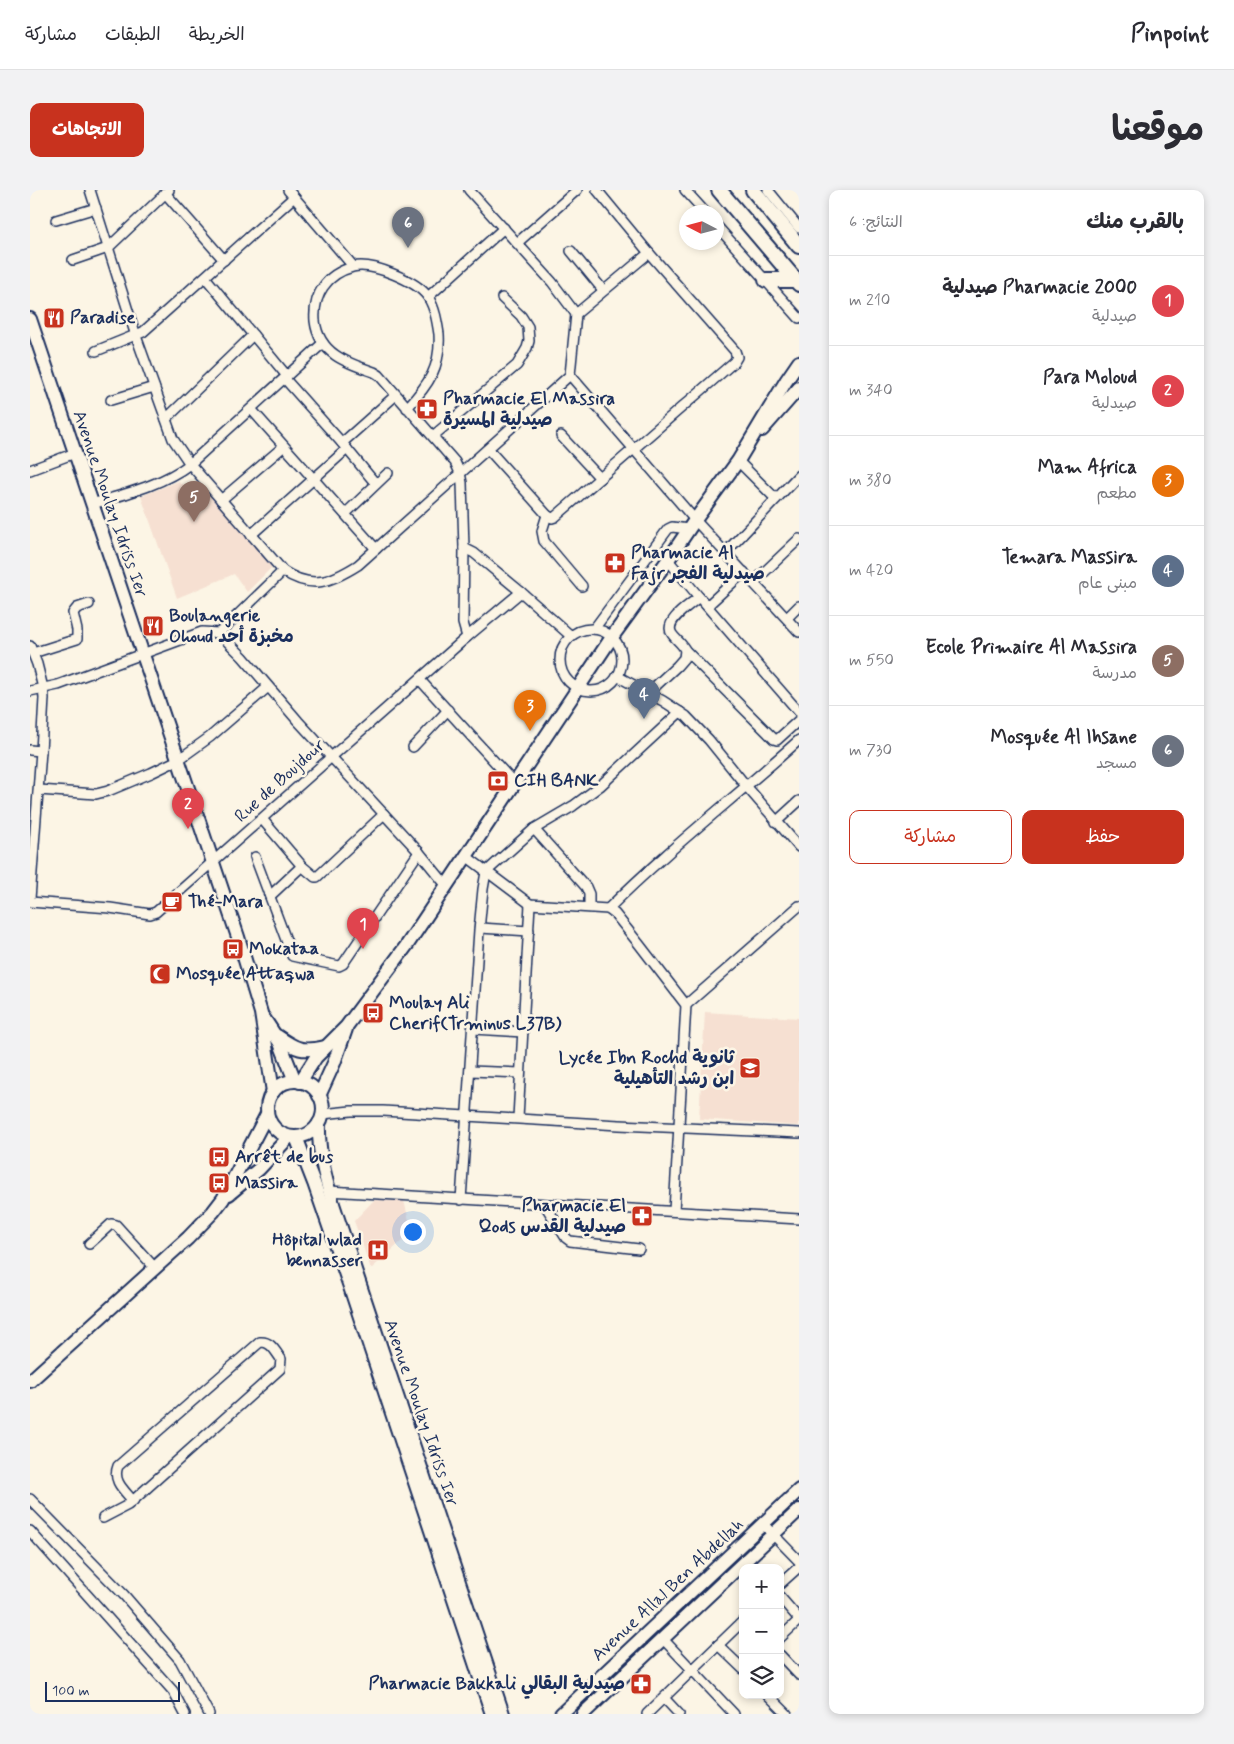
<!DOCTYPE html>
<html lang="ar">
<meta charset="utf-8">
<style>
:root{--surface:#fff;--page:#f2f2f3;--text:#2b2b33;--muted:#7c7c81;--line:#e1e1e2;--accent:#c8321e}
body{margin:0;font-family:Mynerve,"Playpen Sans Arabic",sans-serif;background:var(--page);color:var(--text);direction:rtl}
.controls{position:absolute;right:15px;bottom:15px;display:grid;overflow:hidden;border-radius:10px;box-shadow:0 2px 8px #0003}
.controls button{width:45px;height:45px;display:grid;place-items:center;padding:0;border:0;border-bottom:1px solid var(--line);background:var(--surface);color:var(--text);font:25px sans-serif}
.compass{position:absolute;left:649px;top:15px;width:45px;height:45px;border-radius:50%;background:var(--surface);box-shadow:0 2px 8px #0003;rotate:276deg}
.scale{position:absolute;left:15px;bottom:12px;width:135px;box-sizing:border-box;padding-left:5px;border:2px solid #1b2f5e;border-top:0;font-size:14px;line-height:18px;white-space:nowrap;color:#1b2f5e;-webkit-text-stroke:4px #fcf5e5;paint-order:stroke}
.you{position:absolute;left:382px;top:1041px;width:18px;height:18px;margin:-12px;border:4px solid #fff;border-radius:50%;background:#1a73e8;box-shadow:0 0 0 8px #1a73e833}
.badge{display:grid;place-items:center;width:32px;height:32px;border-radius:50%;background:var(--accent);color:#fff;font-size:16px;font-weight:700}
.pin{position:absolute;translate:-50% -41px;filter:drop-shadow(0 1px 2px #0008)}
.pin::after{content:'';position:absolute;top:26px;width:18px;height:15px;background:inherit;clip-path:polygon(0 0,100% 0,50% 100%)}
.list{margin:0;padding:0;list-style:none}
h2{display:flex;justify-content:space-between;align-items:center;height:65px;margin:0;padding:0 20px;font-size:21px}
h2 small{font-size:16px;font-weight:400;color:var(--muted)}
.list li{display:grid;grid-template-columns:32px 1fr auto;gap:15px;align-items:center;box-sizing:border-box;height:90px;padding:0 20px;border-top:1px solid var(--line)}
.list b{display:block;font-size:19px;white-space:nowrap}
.list p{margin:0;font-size:16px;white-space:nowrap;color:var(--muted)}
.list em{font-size:16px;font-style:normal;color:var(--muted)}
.actions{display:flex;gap:10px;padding:15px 20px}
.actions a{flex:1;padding:11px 0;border:1px solid var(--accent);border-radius:10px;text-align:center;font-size:18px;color:var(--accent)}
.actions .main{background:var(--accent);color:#fff}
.icon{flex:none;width:28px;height:28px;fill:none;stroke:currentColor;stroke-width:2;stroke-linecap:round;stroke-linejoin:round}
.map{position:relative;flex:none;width:769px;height:1524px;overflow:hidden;direction:ltr;border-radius:10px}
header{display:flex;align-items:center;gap:30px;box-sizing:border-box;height:70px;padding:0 25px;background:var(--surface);border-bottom:1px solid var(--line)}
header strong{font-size:24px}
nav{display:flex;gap:28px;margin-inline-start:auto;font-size:18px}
.intro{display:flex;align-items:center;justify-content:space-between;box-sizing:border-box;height:120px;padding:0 30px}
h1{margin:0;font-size:35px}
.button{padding:12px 22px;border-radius:10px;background:var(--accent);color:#fff;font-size:18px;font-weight:700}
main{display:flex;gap:30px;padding:0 30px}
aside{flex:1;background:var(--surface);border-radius:10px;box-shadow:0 2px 8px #0003}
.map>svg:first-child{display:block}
.built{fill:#f6e0d2}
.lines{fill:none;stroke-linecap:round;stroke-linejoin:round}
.street-casing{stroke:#1b2f5e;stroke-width:12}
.secondary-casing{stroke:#1b2f5e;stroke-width:16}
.primary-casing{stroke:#1b2f5e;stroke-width:18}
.street{stroke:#fcf5e5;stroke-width:9}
.secondary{stroke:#fcf5e5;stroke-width:12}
.primary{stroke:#fcf5e5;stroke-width:14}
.labels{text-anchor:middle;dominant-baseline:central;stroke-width:5;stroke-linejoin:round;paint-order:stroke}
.poi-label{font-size:18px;font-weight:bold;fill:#1b2f5e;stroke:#fcf5e5;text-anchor:start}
.street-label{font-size:18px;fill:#1b2f5e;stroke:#fcf5e5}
</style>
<header>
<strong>Pinpoint</strong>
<nav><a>الخريطة</a><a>الطبقات</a><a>مشاركة</a></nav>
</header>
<div class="intro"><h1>موقعنا</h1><a class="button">الاتجاهات</a></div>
<main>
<aside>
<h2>بالقرب منك<small>النتائج: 6</small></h2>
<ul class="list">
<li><span class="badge" style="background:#e0444e">1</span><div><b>Pharmacie 2000 صيدلية</b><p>صيدلية</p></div><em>210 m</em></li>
<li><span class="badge" style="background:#e0444e">2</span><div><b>Para Moloud</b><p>صيدلية</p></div><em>340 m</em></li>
<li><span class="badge" style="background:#e8710a">3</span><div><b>Mam Africa</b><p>مطعم</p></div><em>380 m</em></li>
<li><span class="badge" style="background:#5c6f8a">4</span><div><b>Temara Massira</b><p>مبنى عام</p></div><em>420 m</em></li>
<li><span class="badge" style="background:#8d6e63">5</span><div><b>Ecole Primaire Al Massira</b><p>مدرسة</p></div><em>550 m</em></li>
<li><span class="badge" style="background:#6b7280">6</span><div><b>Mosquée Al Ihsane</b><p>مسجد</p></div><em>730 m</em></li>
</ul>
<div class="actions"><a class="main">حفظ</a><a>مشاركة</a></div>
</aside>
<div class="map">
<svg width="769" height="1524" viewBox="0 0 769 1524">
<rect width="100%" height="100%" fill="#fcf5e5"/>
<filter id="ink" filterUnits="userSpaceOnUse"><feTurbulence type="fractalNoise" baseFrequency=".02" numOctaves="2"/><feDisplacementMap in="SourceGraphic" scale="10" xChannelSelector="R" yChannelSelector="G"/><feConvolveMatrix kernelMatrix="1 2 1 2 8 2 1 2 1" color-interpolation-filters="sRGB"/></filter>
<g filter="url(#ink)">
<g class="built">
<path d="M149,291L150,294L174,296L241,371L239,374L242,377L217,402L204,384L147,408L111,306Z"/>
<path d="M675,822L769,828V936L669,929Z"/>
<path d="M344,1010L374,1011L382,1042L341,1079L324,1031Z"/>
</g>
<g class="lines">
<g class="street-casing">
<g id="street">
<path d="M60,0L106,146L143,249L160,274L253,381C282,400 301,392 328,375L540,185L546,124L619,63"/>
<path d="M258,0L323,76"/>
<path d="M439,0L522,92L546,124"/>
<path d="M655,0L675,22"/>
<path d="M738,0L769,38"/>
<path d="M135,3L194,70"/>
<path d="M26,30L66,18"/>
<path d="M686,35L769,128"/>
<path d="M487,53L547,0"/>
<path d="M541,61L573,100"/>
<path d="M43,70L78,58L139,0"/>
<path d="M175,87L257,186"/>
<path d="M398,107L474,38"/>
<path d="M66,161L113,142L264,7"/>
<path d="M540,185L665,330L769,442"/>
<path d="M255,189L312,253"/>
<path d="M81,210L124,197"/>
<path d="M377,218C399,194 411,177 409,144C407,131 405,118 398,107C387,91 342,72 323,77C296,84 283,105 285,131C289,164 317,173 344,182L349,185L425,272L430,283L432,293L434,358L433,433L437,447"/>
<path d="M221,219L346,359"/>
<path d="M136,229L223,145"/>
<path d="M403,246L487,175L497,158L499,151L498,137L491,126L472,108"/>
<path d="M531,246L570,288"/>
<path d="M317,259L346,294"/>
<path d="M458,259L517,325L522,328L525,327L704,172L707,167L705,161L619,63L567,0"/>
<path d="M708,271L746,309"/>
<path d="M0,280L45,263"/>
<path d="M191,310L253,257"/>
<path d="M62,314C95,304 132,295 160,274L293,153"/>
<path d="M315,324L358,283"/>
<path d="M517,325L512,341L514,351L552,396"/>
<path d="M221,345L317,259L312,253L366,205"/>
<path d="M434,358L444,363L491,402L541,446"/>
<path d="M695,363L769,285"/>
<path d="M638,370L669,407"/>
<path d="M724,392L769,349"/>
<path d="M677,416L714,382"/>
<path d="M757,428L769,416"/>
<path d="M564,439L638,339L642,337L659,339"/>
<circle cx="561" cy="470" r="31"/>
<path d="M189,443L253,381"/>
<path d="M0,456L7,474L13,498L14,508L11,561L0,709"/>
<path d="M655,460L744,549L747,550L769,530"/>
<path d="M3,463L47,449V440L43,423L47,418L59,414"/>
<path d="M587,486L633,511L656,526L679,550L717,597L769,657"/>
<path d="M390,490L484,593"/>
<path d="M0,501L28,495L172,442L189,443L213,467L268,531L389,662L416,695"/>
<path d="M618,503L647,476L654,468L655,460C652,453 646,450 642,444C633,431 660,415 669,407L769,522"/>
<path d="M383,557L418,520"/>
<path d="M0,560L11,561"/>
<path d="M9,600L66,604L78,601L121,583L148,570L180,547L238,497"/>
<path d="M232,629L272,676L285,687H287L354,624"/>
<path d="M746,632L769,611"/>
<path d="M504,639L556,697L559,704V716"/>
<path d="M436,666L500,714L578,719L585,724L609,754L656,815L644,1021"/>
<path d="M225,667L262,766L309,776L313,774L389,662"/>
<path d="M240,706L272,676"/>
<path d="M0,712L80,718L120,724L126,722L437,447L491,402"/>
<path d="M578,719C638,659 706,607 769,550"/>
<path d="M450,738L499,741"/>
<path d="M656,815L769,716"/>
<path d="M443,839L493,842"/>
<path d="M440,881L490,883"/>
<path d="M292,924L321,921H353L589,935L769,943"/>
<path d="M488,928L500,714"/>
<path d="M299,1001L769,1029"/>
<path d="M431,1010L449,740L453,699L456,682L504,639L543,616L570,596L650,522"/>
<path d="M515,1015L536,1048L540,1051L609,1059"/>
<path d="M59,1054L81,1034L86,1035L125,1078"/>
<path d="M0,1309L94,1405L150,1470L179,1524"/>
<path d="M73,1328L98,1315L250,1179L251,1169C245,1161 241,1151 230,1152L88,1276C82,1291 94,1300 103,1311"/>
<path d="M733,1334L769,1371"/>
<path d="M0,1341L143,1501L155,1524"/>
<path d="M750,1394L769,1377"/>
<path d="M750,1407L769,1429"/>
<path d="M750,1448L769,1430"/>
<path d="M633,1449L704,1524"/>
<path d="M688,1455L713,1479"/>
<path d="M750,1465L769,1485"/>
<path d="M738,1505L757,1524"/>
<path d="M634,1508L649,1524"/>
<path d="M617,1524L713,1431"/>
</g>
</g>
<g class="secondary-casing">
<g id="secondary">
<path d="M0,129L208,747L231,823L243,902"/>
<path d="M732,240L769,198"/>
<path d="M233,827L250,853L265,891"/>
<path d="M247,846C267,860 272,862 295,857"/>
<circle cx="265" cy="919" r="28"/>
<path d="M270,892L286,867L316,837L377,755L582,447L638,370L665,330L708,271L756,191L769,172"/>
<path d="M289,906L304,873L316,839"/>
<path d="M289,933C288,962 295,987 303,1014L473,1524"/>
<path d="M266,947L284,993L319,1094L462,1524"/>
<path d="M199,1004L229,979L259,947"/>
<path d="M0,1191L158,1048L183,1022L193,1009L237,924"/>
<path d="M531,1524L769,1300"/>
<path d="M553,1524L769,1320"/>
</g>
</g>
<g class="primary-casing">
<g id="primary">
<path d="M689,0L769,94"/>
<path d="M723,0L769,56"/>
<path d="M736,90H766"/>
</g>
</g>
<use href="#street" class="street"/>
<use href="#secondary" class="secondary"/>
<use href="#primary" class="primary"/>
</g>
</g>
<defs>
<g id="restaurant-square" transform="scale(1.125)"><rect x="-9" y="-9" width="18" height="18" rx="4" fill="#c8321e" stroke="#fcf5e5"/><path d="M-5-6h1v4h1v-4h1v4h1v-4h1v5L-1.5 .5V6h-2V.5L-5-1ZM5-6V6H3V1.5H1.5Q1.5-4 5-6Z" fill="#fff"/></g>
<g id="pharmacy-square" transform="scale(1.125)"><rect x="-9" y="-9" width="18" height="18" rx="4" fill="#c8321e" stroke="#fcf5e5"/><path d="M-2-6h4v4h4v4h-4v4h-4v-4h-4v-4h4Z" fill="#fff"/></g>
<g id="bank-square" transform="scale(1.125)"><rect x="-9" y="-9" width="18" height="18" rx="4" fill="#c8321e" stroke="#fcf5e5"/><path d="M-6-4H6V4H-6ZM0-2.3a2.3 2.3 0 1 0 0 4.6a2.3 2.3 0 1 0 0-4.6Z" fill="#fff"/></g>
<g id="cafe-square" transform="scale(1.125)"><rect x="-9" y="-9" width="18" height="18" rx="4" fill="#c8321e" stroke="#fcf5e5"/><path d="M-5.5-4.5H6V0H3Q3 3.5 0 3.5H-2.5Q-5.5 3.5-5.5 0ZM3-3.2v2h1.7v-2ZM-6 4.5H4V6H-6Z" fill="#fff"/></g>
<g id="bus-square" transform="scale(1.125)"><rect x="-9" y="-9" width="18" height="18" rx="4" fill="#c8321e" stroke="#fcf5e5"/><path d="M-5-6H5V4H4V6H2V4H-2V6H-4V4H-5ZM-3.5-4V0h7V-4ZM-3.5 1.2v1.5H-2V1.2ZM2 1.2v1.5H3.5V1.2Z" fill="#fff"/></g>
<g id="mosque-square" transform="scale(1.125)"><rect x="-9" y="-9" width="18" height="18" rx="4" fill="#c8321e" stroke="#fcf5e5"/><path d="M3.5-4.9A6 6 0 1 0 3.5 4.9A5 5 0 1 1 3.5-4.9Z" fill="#fff"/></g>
<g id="school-square" transform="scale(1.125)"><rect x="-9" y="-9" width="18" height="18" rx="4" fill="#c8321e" stroke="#fcf5e5"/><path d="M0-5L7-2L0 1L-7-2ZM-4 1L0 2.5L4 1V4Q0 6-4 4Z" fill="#fff"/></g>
<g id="hospital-square" transform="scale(1.125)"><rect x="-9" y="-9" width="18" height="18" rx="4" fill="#c8321e" stroke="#fcf5e5"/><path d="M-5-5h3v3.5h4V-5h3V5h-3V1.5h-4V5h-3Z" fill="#fff"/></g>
</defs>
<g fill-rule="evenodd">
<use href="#restaurant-square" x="24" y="128"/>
<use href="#pharmacy-square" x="397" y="219"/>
<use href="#pharmacy-square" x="585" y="373"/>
<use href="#restaurant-square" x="123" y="436"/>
<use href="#bank-square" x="468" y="591"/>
<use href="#cafe-square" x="142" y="712"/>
<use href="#bus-square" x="203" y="759"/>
<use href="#mosque-square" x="130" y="784"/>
<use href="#bus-square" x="343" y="823"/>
<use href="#school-square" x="720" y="878"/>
<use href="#bus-square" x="189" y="967"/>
<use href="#bus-square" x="189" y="993"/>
<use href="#pharmacy-square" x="612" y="1026"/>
<use href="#hospital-square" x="348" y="1060"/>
<use href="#pharmacy-square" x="611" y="1494"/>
</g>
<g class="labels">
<g class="poi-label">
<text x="40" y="128">Paradise</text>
<text x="413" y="209">Pharmacie El Massira<tspan x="413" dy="21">صيدلية المسيرة</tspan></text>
<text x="601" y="363">Pharmacie Al<tspan x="601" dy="21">Fajr صيدلية الفجر</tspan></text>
<text x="139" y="426">Boulangerie<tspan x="139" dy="21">Ohoud مخبزة أحد</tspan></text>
<text x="484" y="591">CIH BANK</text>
<text x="158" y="712">Thé-Mara</text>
<text x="219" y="759">Mokataa</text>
<text x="146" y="784">Mosquée Attaqwa</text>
<text x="359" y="813">Moulay Ali<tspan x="359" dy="21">Cherif(Trminus L37B)</tspan></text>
<text x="704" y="868" text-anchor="end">Lycée Ibn Rochd ثانوية<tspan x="704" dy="21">ابن رشد التأهيلية</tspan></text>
<text x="205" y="967">Arrêt de bus</text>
<text x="205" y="993">Massira</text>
<text x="596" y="1016" text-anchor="end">Pharmacie El<tspan x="596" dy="21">Qods صيدلية القدس</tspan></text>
<text x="332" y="1050" text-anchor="end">Hôpital wlad<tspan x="332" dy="21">bennasser</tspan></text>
<text x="595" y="1494" text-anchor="end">Pharmacie Bakkali صيدلية البقالي</text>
</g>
<g class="street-label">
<text transform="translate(80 314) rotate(71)">Avenue Moulay Idriss Ier</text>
<text transform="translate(250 591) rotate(-42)">Rue de Boujdour</text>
<text transform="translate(391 1223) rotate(71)">Avenue Moulay Idriss Ier</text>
<text transform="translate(638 1400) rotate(-43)">Avenue Allal Ben Abdellah</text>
</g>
</g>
</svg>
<div class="controls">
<button>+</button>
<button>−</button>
<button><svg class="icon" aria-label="layers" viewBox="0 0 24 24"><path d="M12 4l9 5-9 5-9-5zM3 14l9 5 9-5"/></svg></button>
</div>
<svg class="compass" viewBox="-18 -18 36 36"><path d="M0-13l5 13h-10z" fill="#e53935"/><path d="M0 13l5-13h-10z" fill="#7c7c81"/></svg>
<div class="scale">100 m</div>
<div class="you"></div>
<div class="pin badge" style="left:333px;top:759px;background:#e0444e">1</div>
<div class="pin badge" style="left:158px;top:639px;background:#e0444e">2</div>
<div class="pin badge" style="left:500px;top:541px;background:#e8710a">3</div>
<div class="pin badge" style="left:614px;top:529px;background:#5c6f8a">4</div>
<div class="pin badge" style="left:164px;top:332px;background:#8d6e63">5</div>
<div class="pin badge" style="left:378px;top:58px;background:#6b7280">6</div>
</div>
</main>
